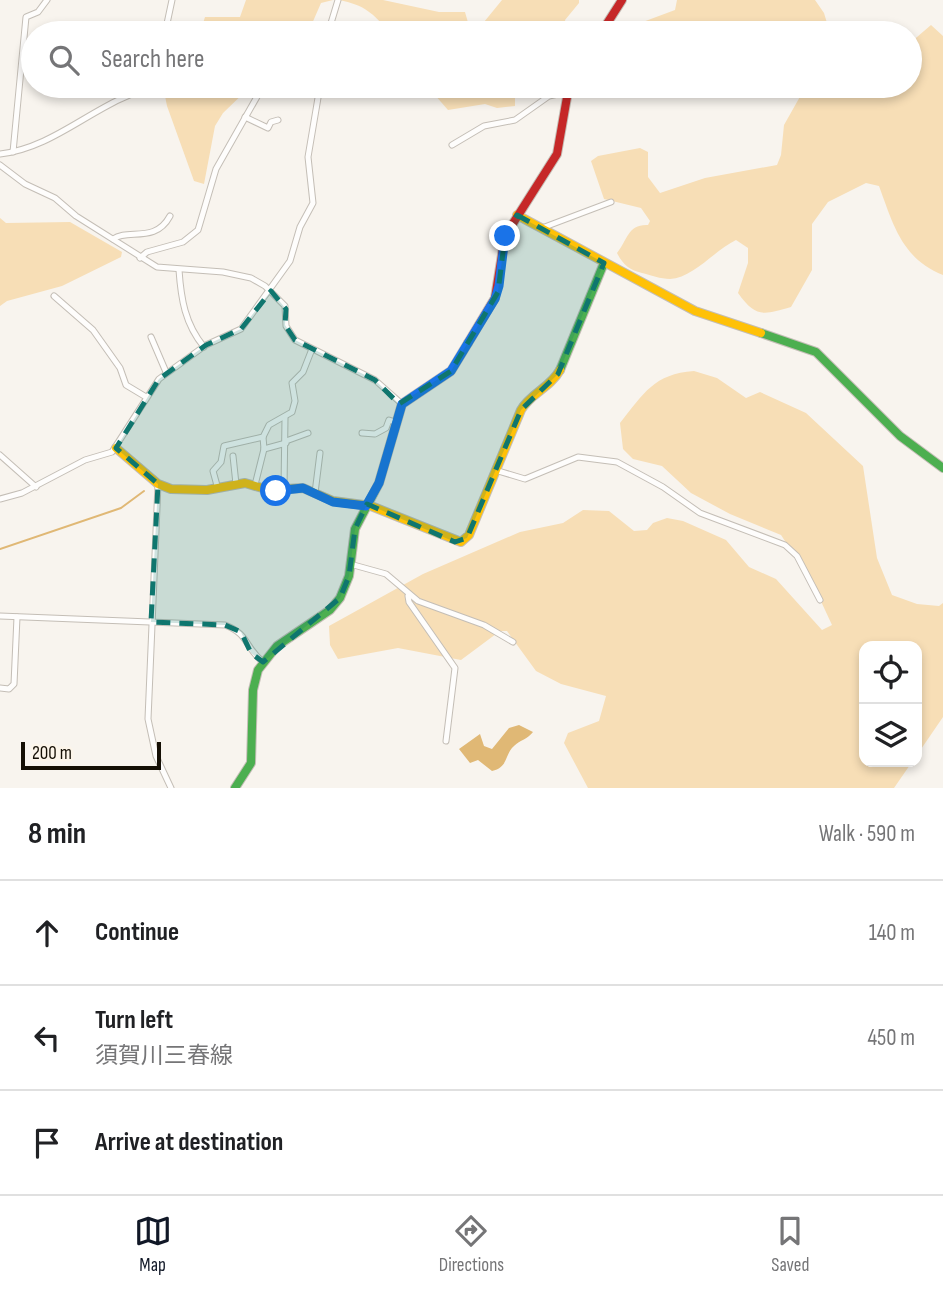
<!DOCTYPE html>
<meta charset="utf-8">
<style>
:root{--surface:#fff;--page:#f2f2f2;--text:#202124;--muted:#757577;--line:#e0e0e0;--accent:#111827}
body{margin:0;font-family:"Sofia Sans Condensed","Noto Sans JP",sans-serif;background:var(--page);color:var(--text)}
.controls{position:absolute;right:21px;bottom:21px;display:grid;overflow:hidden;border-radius:14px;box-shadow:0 4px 10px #0003}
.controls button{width:63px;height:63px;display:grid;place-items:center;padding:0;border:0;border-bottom:2px solid var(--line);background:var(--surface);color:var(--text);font:35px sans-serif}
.scale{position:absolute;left:21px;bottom:18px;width:140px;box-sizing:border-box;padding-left:7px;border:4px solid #150f05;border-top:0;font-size:19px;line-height:24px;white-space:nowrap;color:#150f05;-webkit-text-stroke:5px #fcf5ea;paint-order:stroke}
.stop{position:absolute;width:21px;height:21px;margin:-16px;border:5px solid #1a73e8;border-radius:50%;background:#fff}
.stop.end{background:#1a73e8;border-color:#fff;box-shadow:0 2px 7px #0008}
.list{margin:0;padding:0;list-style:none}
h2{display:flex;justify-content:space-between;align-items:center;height:91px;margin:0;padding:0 28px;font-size:30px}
h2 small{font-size:23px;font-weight:400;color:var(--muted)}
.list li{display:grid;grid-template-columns:46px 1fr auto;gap:21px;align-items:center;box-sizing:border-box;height:105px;padding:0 28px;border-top:2px solid var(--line)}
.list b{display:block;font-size:26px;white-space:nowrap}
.list p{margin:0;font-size:23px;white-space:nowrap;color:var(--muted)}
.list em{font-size:23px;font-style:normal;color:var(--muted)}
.icon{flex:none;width:38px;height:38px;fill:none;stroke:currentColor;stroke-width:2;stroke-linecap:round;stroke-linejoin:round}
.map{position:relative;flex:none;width:943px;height:788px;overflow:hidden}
.search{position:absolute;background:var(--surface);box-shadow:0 4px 10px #0003;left:21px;right:21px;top:21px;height:77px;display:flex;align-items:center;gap:18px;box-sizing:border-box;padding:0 24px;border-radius:38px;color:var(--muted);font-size:26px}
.sheet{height:406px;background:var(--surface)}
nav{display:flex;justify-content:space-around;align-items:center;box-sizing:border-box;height:98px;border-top:2px solid var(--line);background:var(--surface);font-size:19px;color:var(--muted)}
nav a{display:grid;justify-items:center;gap:4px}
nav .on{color:var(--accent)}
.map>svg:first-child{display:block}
.green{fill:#f7deb6}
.water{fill:#e0b875}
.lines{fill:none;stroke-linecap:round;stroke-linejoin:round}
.stream{stroke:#e0b875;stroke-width:2}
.street-casing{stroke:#c4beb6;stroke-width:7}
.fast-casing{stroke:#c4beb6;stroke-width:10}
.slow-casing{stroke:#c4beb6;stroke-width:10}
.jam-casing{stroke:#c4beb6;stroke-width:10}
.street{stroke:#fefdfc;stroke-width:5}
.fast{stroke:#4caf50;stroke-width:8}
.slow{stroke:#ffc107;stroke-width:8}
.jam{stroke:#c62828;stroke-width:8}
.route{stroke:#1a73e8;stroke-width:9}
.marked{fill:#0f766e;fill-opacity:0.2;stroke:#0f766e;stroke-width:5;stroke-dasharray:14 9;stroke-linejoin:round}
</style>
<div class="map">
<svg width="943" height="788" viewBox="0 0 943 788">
<rect width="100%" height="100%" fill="#f8f4ee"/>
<g class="green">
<path d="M246,0H333L321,3L311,26L303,33H200L205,17H240Z"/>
<path d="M339,0H383L439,12H465L471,33H389C374,13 364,5 339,0Z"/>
<path d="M502,0H579V3L565,20L568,33H475Z"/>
<path d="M677,0H815L824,13L830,33H630L632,26L675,10Z"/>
<path d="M931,25L943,36V275C902,259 893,224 879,186L866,183L828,202L812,224V270L791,307C763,315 756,318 738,293L748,263V248L736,240C715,250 693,278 670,279C661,279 650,275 642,273C630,270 623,265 617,253C628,239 628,224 648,225L650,221L641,208L604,199L591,161L598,156L640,148L648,152V177L660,193L705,178L777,165L781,155L784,125L806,86H845L856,93L878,86H910V43Z"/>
<path d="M163,86H251L223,113L215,126L204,184L194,181L167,106Z"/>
<path d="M427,86H515V106L497,108L485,104L448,110Z"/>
<path d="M0,218L6,223L70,222L122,252L121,257L62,286L7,301L0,306Z"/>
<path d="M694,371L717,378L746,398L760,392L806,413L863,466L877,558L892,595L917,604L939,606L943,603V717L917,755V646H864V762H912L894,788H588L564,743L568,733L599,721L606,696L561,684L536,671L507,631H500L461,660L398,648L338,659L330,645L329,626L423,574L520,532L563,523L583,510L609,511L634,531L647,530L653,523L667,518L683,521L726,540L749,567L776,579L822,630L832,625L812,582L781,535L730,514L691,493L662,466L633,459L623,449L620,423C644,393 654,374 694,371Z"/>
</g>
<path class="water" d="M519,725L533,732C528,739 520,740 514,746C504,755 509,767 492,771L478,760L470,763L459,749L480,734L484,746L492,749L509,728Z"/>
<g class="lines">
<path class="stream" d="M0,549L121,508L144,491"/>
<g class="street-casing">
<g id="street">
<path d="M165,33L172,0"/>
<path d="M328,33L338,0"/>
<path d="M245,117L268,128L271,122L278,120"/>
<path d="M452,145L484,126L515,120L549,96L567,92"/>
<path d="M13,152L26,17L38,12L47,0"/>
<path d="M0,154C60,147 101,96 160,86"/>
<path d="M0,165L25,184L55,198L76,216L157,267L223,272L251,278L265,286L285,306L286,326L295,340L375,380L402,404"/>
<path d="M542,228L611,202"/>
<path d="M113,239C128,228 155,244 170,216"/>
<path d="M140,258L147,252L183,242L198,230L216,169L258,95L254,91L167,86"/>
<path d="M179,270C181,299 185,324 204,347"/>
<path d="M54,296L93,330L120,368L126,385L146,397"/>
<path d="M151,337L166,372"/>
<path d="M362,433L375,434L386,428L389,420L395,422"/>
<path d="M286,441L308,433"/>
<path d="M264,449L286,443"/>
<path d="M0,455L36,487"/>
<path d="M233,456L236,484"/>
<path d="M495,470L525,479L578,457L617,462L663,487L700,513L785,545L797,556L820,600"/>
<path d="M158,484L148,719L156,756L171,788"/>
<path d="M255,485L264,449L263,437"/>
<path d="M218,489L213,471L221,462L224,446L263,437L269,425L292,412L295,401L292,383L303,372L312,349"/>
<path d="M284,489L285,418"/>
<path d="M315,493L320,453"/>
<path d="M0,499L22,493L85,460L112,452L159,379L206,345L241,329L290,261L300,227L313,203L308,157L320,86"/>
<path d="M350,564L386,574L418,601L484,625L513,642"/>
<path d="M408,596L409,602L455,668L446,741"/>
<path d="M0,616L225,625C249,634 245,648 263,662"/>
<path d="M0,688L9,689L14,684L17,617"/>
</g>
</g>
<g class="fast-casing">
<g id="fast">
<path d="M761,333L816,352L900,436L943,468"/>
<path d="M560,370L604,263"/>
<path d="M235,788L251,763L253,690L258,670L277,646L330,610L340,598L349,576L355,529L379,483L402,404L451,371L468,343"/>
</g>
</g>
<g class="slow-casing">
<g id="slow">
<path d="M517,215L695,311L761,333"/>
<path d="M116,448L158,484L171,489L207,490L245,483L269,490L303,488L333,501L371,506L461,542L469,535L521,410C531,393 550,388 560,370"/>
</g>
</g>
<g class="jam-casing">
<g id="jam">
<path d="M601,33L622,0"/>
<path d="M468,343L495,298L505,236L557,154L569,86"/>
</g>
</g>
<use href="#street" class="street"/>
<use href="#fast" class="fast"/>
<use href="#slow" class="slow"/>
<use href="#jam" class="jam"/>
</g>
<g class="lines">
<path class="route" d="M276,491L303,488L333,502L366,506L379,483L402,404L451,371L495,299L499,286L505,236"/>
</g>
<path class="marked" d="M517,215L604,263L558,374L521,410L467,538L455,542L367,504L355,529L349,576L340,598L263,662L251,653L241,632L225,625L151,622L158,484L116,448L159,379L206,345L241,329L271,291L286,309L285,325L295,340L375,380L399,404L451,371L498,292L505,236Z"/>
</svg>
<div class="controls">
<button><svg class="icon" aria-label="locate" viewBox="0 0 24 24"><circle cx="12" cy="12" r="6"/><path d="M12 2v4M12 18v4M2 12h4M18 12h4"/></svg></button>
<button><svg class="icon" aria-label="layers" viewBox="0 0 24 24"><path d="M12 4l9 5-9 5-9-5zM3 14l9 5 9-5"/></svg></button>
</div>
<div class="scale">200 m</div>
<div class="stop" style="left:276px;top:491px"></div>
<div class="stop end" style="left:505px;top:236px"></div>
<div class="search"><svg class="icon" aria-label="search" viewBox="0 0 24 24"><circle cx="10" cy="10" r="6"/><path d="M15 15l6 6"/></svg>Search here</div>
</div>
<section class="sheet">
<h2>8 min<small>Walk · 590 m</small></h2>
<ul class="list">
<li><svg class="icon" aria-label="ahead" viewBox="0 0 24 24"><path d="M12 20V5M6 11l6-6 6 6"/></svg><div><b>Continue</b></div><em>140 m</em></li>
<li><svg class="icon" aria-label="left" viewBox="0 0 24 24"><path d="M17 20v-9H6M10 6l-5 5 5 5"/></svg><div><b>Turn left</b><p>須賀川三春線</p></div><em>450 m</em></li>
<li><svg class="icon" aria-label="arrive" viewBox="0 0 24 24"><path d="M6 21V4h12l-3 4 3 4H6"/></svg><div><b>Arrive at destination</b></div></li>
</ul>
</section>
<nav>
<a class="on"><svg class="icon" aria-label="map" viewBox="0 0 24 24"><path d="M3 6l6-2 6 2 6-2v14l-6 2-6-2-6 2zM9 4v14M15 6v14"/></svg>Map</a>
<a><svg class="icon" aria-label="directions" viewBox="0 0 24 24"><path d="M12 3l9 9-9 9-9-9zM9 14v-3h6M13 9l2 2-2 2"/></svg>Directions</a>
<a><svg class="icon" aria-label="saved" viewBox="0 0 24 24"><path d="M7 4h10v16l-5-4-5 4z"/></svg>Saved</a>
</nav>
